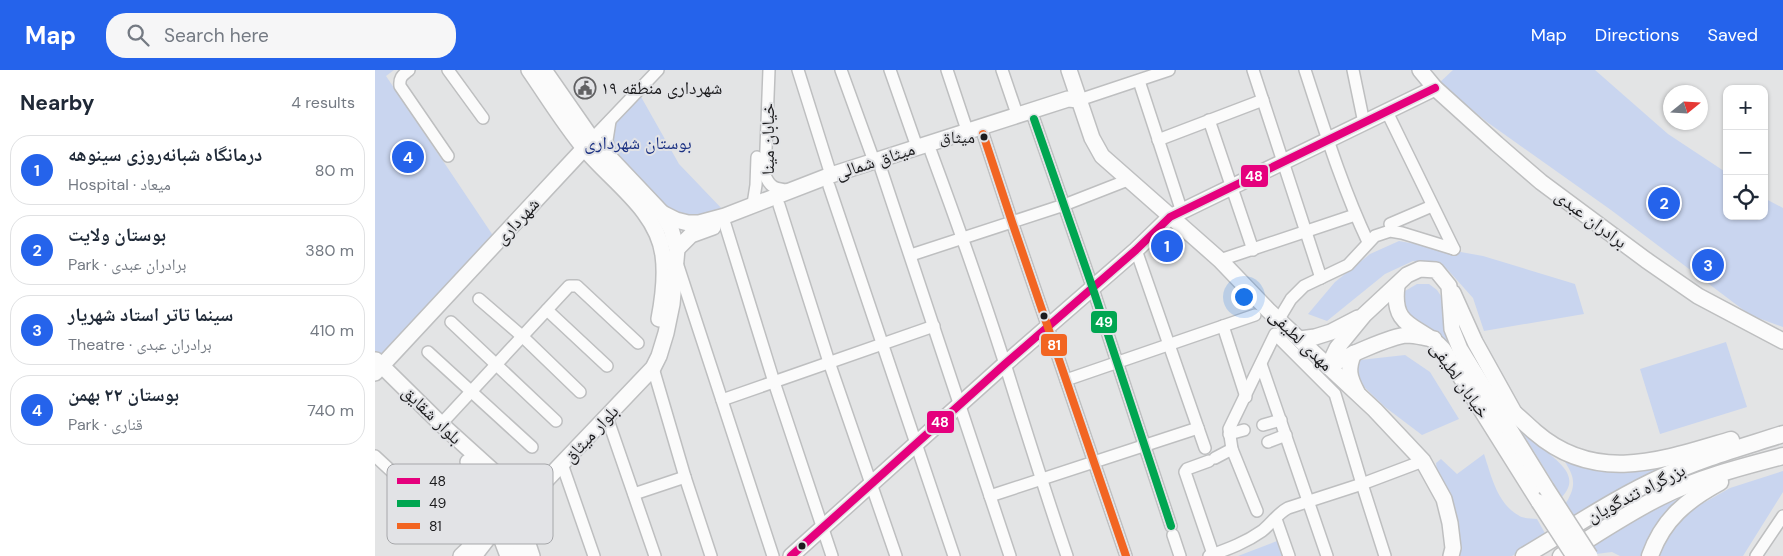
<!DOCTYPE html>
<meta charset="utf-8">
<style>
:root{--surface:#fff;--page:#f6f6f7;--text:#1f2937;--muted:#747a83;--line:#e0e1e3;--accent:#2563eb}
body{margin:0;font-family:"DM Sans","Noto Naskh Arabic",sans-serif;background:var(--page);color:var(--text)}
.controls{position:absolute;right:15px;top:15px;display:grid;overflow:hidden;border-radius:10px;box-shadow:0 1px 4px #0004}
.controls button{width:45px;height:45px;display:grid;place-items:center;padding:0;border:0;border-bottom:1px solid var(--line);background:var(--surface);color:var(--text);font:25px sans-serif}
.compass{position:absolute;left:1288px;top:15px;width:45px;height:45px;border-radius:50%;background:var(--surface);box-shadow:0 1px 4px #0004;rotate:72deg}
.you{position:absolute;left:868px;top:226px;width:18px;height:18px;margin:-12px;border:4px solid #fff;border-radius:50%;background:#1a73e8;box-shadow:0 0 0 8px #1a73e833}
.badge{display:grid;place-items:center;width:32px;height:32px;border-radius:50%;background:var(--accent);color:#fff;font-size:16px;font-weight:700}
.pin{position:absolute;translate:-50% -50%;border:2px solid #fff;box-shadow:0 1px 5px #0006}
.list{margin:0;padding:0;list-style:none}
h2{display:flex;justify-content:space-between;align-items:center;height:65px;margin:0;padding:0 20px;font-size:21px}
h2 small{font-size:16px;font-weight:400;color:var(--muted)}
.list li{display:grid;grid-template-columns:32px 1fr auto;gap:15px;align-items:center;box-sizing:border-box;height:70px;margin:0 10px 10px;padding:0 10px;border:1px solid var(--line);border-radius:20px}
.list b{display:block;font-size:19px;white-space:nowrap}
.list p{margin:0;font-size:16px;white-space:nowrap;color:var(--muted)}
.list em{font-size:16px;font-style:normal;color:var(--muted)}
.icon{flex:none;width:28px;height:28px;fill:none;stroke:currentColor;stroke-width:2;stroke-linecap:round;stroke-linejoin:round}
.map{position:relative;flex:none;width:1408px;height:486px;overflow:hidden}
header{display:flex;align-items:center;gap:30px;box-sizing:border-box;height:70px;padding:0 25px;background:var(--accent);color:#fff}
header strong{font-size:24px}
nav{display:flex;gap:28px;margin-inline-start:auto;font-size:18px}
.search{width:350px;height:45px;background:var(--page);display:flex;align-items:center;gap:12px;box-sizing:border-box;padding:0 18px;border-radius:20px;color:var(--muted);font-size:19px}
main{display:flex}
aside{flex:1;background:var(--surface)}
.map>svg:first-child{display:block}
.green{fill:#c9d5ef}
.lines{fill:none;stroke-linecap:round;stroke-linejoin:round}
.minor-casing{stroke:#bebfc0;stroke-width:14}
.major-casing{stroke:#bebfc0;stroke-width:18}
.highway-casing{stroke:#bebfc0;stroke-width:19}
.minor{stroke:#fbfbfb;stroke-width:11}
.major{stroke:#fbfbfb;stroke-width:15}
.highway{stroke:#fbfbfb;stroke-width:16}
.major-bridge-casing{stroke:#bebfc0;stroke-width:18;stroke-linecap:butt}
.major-bridge{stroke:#fbfbfb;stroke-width:15}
.bus-1-casing{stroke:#e2e3e6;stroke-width:11}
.bus-2-casing{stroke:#e2e3e6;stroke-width:11}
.bus-3-casing{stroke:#e2e3e6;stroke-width:11}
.bus-1{stroke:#e5007d;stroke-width:8}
.bus-2{stroke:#00a651;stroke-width:8}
.bus-3{stroke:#f26522;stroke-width:8}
.bus-dot{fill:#1b1b1d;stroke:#e2e3e6;stroke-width:2}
.labels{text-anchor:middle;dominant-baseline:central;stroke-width:4;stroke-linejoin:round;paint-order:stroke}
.bus-label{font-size:17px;fill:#1b1b1d;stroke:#e2e3e6;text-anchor:end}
.poi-label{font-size:18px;fill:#1b1b1d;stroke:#e2e3e6;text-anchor:start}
.street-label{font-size:18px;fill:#1b1b1d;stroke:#e2e3e6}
.park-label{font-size:18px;fill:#1b3182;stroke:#e2e3e6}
.key{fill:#e2e3e6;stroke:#a6a7aa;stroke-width:1}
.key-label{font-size:14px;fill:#1b1b1d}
.line-badge{stroke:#e2e3e6;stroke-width:2}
.badge-label{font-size:14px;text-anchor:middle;font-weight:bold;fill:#fff}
</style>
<header>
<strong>Map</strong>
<div class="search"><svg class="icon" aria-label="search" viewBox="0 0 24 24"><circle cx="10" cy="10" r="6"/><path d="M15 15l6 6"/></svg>Search here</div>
<nav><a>Map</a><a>Directions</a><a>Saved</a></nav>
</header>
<main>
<aside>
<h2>Nearby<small>4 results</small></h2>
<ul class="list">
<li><span class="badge">1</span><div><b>درمانگاه شبانه‌روزی سینوهه</b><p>Hospital · میعاد</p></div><em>80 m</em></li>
<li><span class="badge">2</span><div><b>بوستان ولایت</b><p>Park · برادران عبدی</p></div><em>380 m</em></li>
<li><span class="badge">3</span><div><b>سینما تاتر استاد شهریار</b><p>Theatre · برادران عبدی</p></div><em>410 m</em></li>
<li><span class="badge">4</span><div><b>بوستان ۲۲ بهمن</b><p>Park · قناری</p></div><em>740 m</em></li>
</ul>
</aside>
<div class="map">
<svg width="1408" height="486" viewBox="0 0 1408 486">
<rect width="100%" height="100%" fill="#e3e4e5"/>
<g class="green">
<path d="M0,0H19L11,6L119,167L5,287L0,282Z"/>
<path d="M1078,0H1220L1293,64L1352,103V146H1389V128L1408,138V257L1375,245L1236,140L1112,52L1064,13Z"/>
<path d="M265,25L304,94L349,141L318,147L304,144L290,138L238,86L236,71L238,56Z"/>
<path d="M1024,171L1108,186L1200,214L1209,244L1109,261L1098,228L1072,199L1038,191L1010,204L952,251L933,244L960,212L995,184Z"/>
<path d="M1042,214H1054L1062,220L1068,229L1069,255L1078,278C1072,273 1067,266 1060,262C1040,250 1022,251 1030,221Z"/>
<path d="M1351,272L1372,337L1285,364L1265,299Z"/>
<path d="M1030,285L1055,302L1084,349L1047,365L1010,337L983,311L980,300L985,290Z"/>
<path d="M1147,362C1157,365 1161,373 1169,379C1184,393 1206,406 1187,427Z"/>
<path d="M1109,384C1116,405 1122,433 1143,445C1148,449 1156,448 1162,449L1171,465L1137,486H1082L1062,402L1061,393L1066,389L1082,404Z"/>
<path d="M1186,386L1282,395L1284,398L1197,447L1189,436C1203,415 1200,406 1186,386Z"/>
<path d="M1408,401V422L1368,486H1282L1296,457L1316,440L1355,418Z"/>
<path d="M1308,427L1269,486H1245L1237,482L1221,484L1215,477L1284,437Z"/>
<path d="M902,471L907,486H863Z"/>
</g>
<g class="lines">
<g class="minor-casing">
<g id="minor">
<path d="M34,0C28,5 24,7 25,16L73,86"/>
<path d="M73,0L108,48"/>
<path d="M394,0L390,105C395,118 401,119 413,120"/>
<path d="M423,0L456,105"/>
<path d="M466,0L499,91"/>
<path d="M515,0L542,77"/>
<path d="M572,0L592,60"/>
<path d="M627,0L642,44"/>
<path d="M878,0L946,208"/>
<path d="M930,0C949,58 967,117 993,172"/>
<path d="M978,0L989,53"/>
<path d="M764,11L807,142"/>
<path d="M704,30L794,0"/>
<path d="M1012,42L1079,179"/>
<path d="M659,49L717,216L796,456"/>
<path d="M834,50L878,180"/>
<path d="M235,51L232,70L236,90"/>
<path d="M608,64L637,152L751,486"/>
<path d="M217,69L283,0"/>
<path d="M783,70L888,30"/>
<path d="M556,82C582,152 607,223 630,294C650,358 670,422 692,486"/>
<path d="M506,99L635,486"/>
<path d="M454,116L579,486"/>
<path d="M378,134L381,115L382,87"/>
<path d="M404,135L454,292L521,486"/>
<path d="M350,154L399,312L457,486"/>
<path d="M1015,154L1057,136"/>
<path d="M761,180L830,378"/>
<path d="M536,185L689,135L753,110"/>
<path d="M845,190L980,145"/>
<path d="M302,193L398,486"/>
<path d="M104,229L148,267L205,322"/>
<path d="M172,240L232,296"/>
<path d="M904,249L916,229L929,216L973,195L1000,166L1015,161L1027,163L1079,179"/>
<path d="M76,252L181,351"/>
<path d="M848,256L871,327"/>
<path d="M53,282L157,377"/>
<path d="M886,294L952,486"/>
<path d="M278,298L310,407L336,486"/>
<path d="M691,310L880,245"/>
<path d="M347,330L559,256"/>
<path d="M232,347L280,486"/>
<path d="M66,354L194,216H202L263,273"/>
<path d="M888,355L906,350"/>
<path d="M854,364L869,360"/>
<path d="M893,372L911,365"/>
<path d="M0,386L97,476L99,481"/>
<path d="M840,388L857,379"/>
<path d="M834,391L812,399L810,402L838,484"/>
<path d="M187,394L219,486"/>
<path d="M259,424L310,407"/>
<path d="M615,426L823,358"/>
<path d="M882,441L857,379L854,359L900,264L960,324L987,414L1010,486"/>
<path d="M901,449L914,486"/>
<path d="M798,465L805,486"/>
<path d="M834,486C853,479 870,473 887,461C896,454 903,443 913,438L987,414L1048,391"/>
<path d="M1381,486L1408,446"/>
</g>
</g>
<g class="major-casing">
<g id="major">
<path d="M154,0C172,26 189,54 209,78C236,111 282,140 288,185C291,206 288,228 284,249"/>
<path d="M694,0L717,68L727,86L845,190L893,240L1000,340L1048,391L1069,429L1075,453L1078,478L1076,486"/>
<path d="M1045,0L1060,18L1122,74L1166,112L1271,190L1323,226L1408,271"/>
<path d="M287,143L301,150L313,153H324L350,146L456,105L693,29L704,30"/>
<path d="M302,179L316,165L338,157"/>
<path d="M1022,216C1016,260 1045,254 1068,279L1164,432"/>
<path d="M1078,223L1100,272L1140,344"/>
<path d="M925,269L940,267L956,262L983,248"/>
<path d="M1059,269C1050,268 1041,265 1032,265C1016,266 967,288 953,297L962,278L989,245L1032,205L1045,199L1061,200L1074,216L1077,259L1085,279L1171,418"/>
<path d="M979,283C972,299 974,307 982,322"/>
<path d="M1,290L66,354L128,410L136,423L157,486"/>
<path d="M0,303L215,72"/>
<path d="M93,392L134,432"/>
<path d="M128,410H148L165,404"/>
<path d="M149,428L156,426L278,298L284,286L291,263L297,234L302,179L296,159L287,143L217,69L169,0"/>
<path d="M131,447L146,486"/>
<path d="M122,457L133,486"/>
<path d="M86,486L104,469"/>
<path d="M99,486L120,459L146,431"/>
<path d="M416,486L630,294L761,180L795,147L1060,18"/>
</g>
</g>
<g class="highway-casing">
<g id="highway">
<path d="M1140,344C1147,350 1153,356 1160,362C1221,415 1288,390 1356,370"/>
<path d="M1149,486C1195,459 1240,428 1289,406C1327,388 1368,377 1408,364"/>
<path d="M1186,486C1219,466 1251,444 1285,427C1323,408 1366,397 1408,386"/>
<path d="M1275,486C1288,449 1312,430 1345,412"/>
</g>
</g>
<use href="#minor" class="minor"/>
<use href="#major" class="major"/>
<use href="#highway" class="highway"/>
<g class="major-bridge-casing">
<g id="major-bridge">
<path d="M1171,418L1215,486"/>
<path d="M1164,432L1199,486"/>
</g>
</g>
<use href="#major-bridge" class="major-bridge"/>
<g class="bus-1-casing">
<path id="bus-1" d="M416,486L630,294L761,180L795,147L1060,18"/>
</g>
<g class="bus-2-casing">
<path id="bus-2" d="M659,49L717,216L796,456"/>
</g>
<g class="bus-3-casing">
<path id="bus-3" d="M608,64L637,152L751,486"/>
</g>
<use href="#bus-1" class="bus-1"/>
<use href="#bus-2" class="bus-2"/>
<use href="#bus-3" class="bus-3"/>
</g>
<defs>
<g id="civic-ring" transform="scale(1.125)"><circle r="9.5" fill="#e2e3e6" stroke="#616163" stroke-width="1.5"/><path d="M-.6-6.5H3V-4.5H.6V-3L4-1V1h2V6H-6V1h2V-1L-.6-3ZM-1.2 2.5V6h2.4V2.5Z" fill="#616163"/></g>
</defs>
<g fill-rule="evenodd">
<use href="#civic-ring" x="210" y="18"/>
</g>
<g class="bus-dot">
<circle cx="609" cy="67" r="4.5"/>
<circle cx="669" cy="246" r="4.5"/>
<circle cx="427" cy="476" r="4.5"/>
</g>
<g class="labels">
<g class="bus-label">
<text x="600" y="67">میثاق</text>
</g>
<g class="poi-label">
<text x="226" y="18">شهرداری منطقه ۱۹</text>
</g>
<g class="street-label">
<text transform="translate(393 69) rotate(-90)">خیابان مینا</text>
<text transform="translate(500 91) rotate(-18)">میثاق شمالی</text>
<text transform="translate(1216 149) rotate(37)">برادران عبدی</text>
<text transform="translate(142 151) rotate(-47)">شهرداری</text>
<text transform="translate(926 270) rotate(44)">مهدی لطیفی</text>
<text transform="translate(1085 310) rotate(55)">خیابان لطیفی</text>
<text transform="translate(57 345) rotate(44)">بلوار شقایق</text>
<text transform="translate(216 364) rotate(-47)">بلوار میثاق</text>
<text transform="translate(1261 423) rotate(-27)">بزرگراه تندگویان</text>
</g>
<g class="park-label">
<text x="263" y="73">بوستان شهرداری</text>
</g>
</g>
<rect x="12" y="394" width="166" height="80" rx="8" class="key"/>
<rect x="22" y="408" width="23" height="6" fill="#e5007d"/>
<rect x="22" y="430" width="23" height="7" fill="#00a651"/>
<rect x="22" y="453" width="23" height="6" fill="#f26522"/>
<g class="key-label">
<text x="54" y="416">48</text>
<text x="54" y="438">49</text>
<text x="54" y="461">81</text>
</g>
<g class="line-badge">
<rect x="865" y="94" width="29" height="24" rx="5" fill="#e5007d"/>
<rect x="715" y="240" width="28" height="24" rx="5" fill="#00a651"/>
<rect x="665" y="263" width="28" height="24" rx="5" fill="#f26522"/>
<rect x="551" y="340" width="29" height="24" rx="5" fill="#e5007d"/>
</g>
<g class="badge-label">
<text x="879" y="111">48</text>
<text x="729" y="257">49</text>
<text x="679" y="280">81</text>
<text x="565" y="357">48</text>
</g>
</svg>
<div class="controls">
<button>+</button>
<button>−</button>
<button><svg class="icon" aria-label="locate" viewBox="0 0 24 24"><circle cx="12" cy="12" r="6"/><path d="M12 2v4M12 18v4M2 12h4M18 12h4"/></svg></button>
</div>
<svg class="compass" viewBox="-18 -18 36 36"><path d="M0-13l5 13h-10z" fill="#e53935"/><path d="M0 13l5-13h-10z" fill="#747a83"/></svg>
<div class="you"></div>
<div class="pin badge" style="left:792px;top:176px">1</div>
<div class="pin badge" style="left:1289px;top:133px">2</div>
<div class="pin badge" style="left:1333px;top:195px">3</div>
<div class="pin badge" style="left:33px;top:87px">4</div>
</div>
</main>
